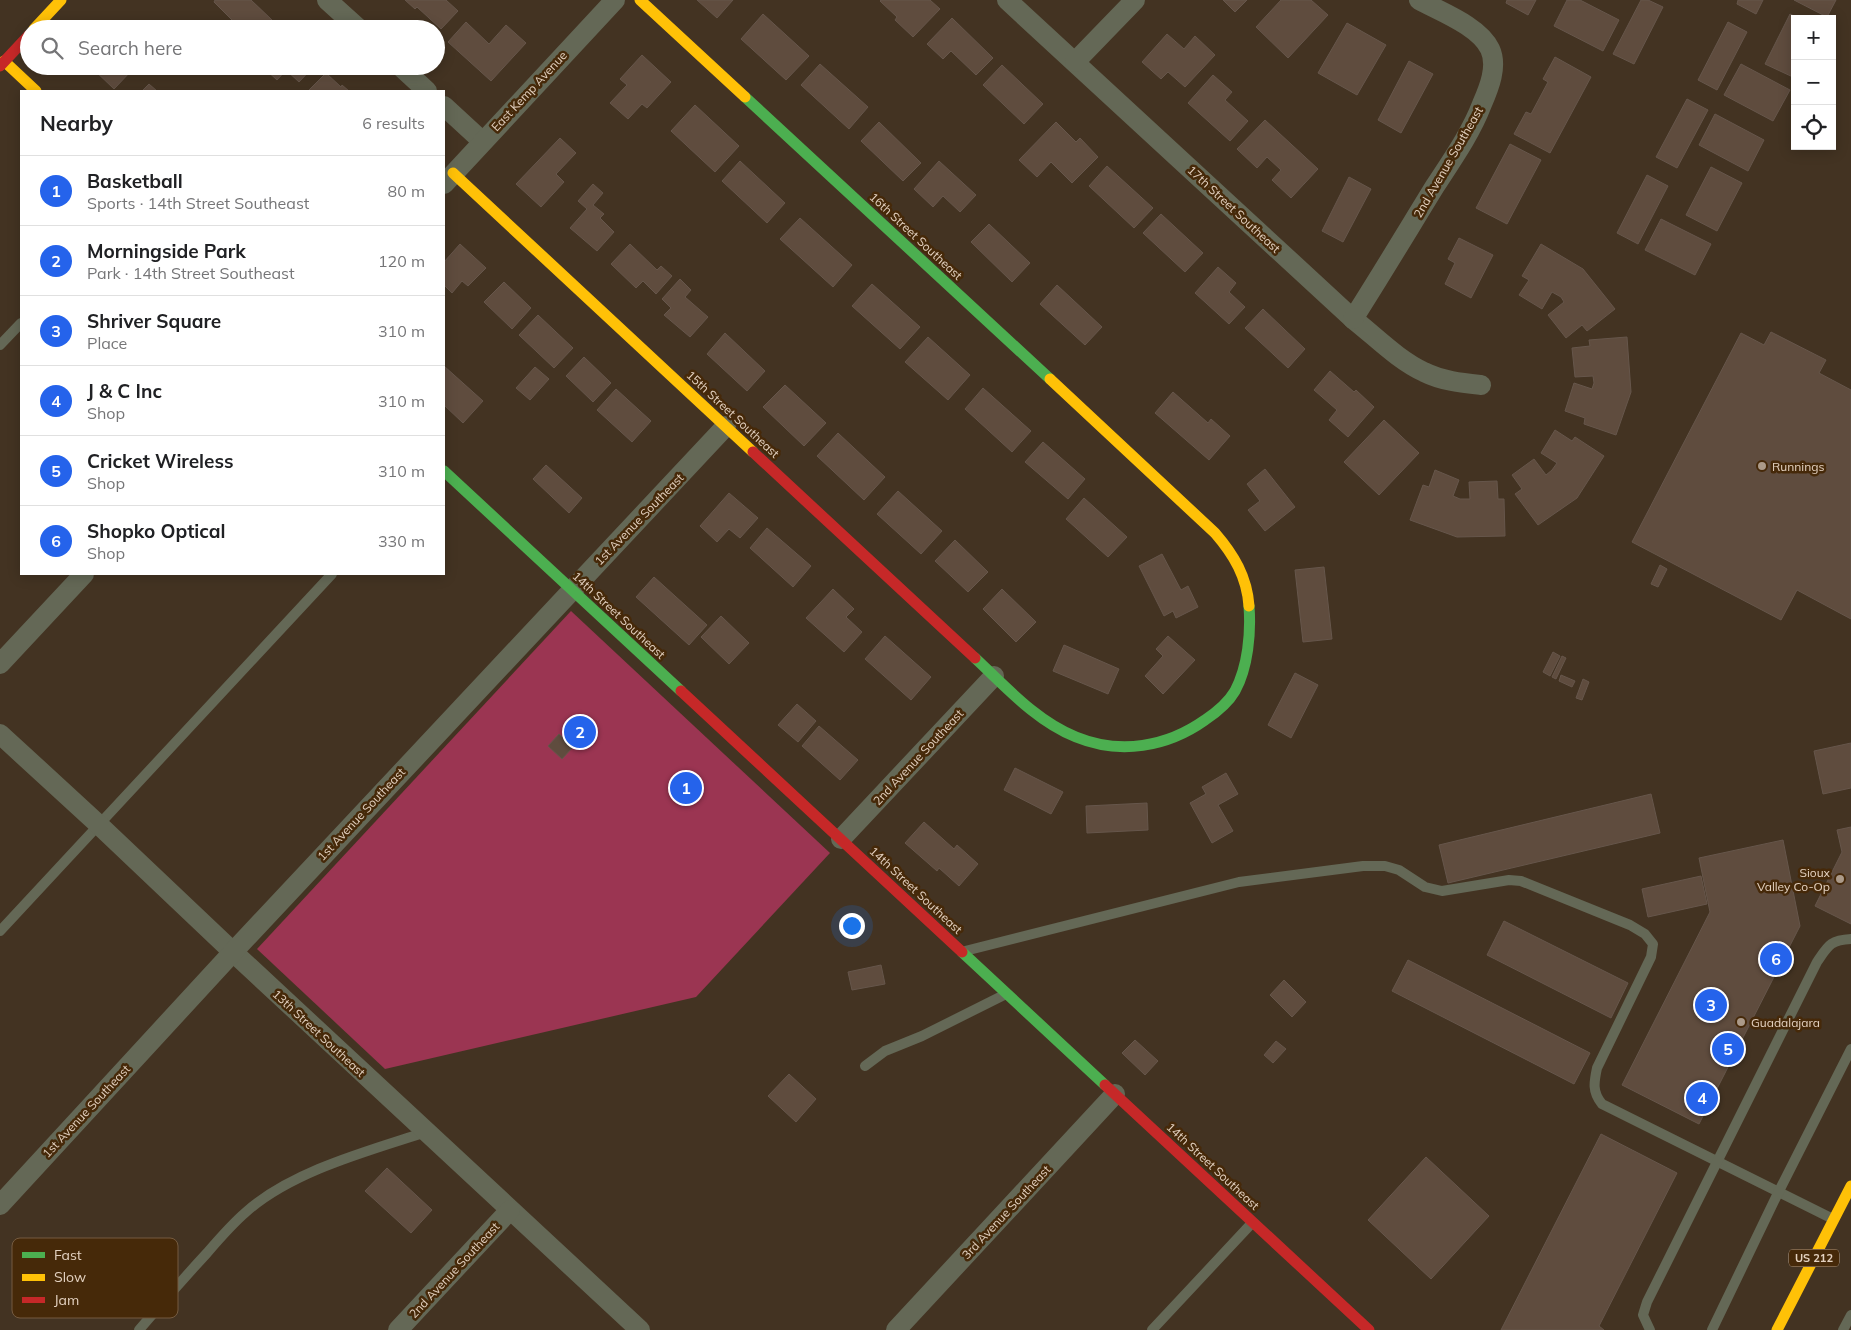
<!DOCTYPE html>
<meta charset="utf-8">
<style>
:root{--surface:#fff;--page:#f2f2f2;--text:#202124;--muted:#757577;--line:#e0e0e0;--accent:#2563eb}
body{margin:0;font-family:Mulish,sans-serif;background:var(--page);color:var(--text)}
.controls{position:absolute;right:15px;top:15px;display:grid;overflow:hidden;border-radius:0px;box-shadow:0 2px 12px #0003}
.controls button{width:45px;height:45px;display:grid;place-items:center;padding:0;border:0;border-bottom:1px solid var(--line);background:var(--surface);color:var(--text);font:25px sans-serif}
.you{position:absolute;left:851px;top:925px;width:18px;height:18px;margin:-12px;border:4px solid #fff;border-radius:50%;background:#1a73e8;box-shadow:0 0 0 8px #1a73e833}
.badge{display:grid;place-items:center;width:32px;height:32px;border-radius:50%;background:var(--accent);color:#fff;font-size:16px;font-weight:700}
.pin{position:absolute;translate:-50% -50%;border:2px solid #fff;box-shadow:0 1px 5px #0006}
.list{margin:0;padding:0;list-style:none}
h2{display:flex;justify-content:space-between;align-items:center;height:65px;margin:0;padding:0 20px;font-size:21px}
h2 small{font-size:16px;font-weight:400;color:var(--muted)}
.list li{display:grid;grid-template-columns:32px 1fr auto;gap:15px;align-items:center;box-sizing:border-box;height:70px;padding:0 20px;border-top:1px solid var(--line)}
.list b{display:block;font-size:19px;white-space:nowrap}
.list p{margin:0;font-size:16px;white-space:nowrap;color:var(--muted)}
.list em{font-size:16px;font-style:normal;color:var(--muted)}
.icon{flex:none;width:28px;height:28px;fill:none;stroke:currentColor;stroke-width:2;stroke-linecap:round;stroke-linejoin:round}
.map{position:relative;flex:none;width:1851px;height:1330px;overflow:hidden}
.search{position:absolute;background:var(--surface);box-shadow:0 2px 12px #0003;left:20px;top:20px;width:425px;height:55px;display:flex;align-items:center;gap:12px;box-sizing:border-box;padding:0 18px;border-radius:28px;color:var(--muted);font-size:19px}
.panel{position:absolute;background:var(--surface);box-shadow:0 2px 12px #0003;left:20px;top:90px;width:425px;height:485px;border-radius:0px}
.map>svg:first-child{display:block}
.green{fill:#9b3552}
.building{fill:#5f4c3e;stroke:#66564b}
.lines{fill:none;stroke-linecap:round;stroke-linejoin:round}
.lane{stroke:#646856;stroke-width:10}
.street{stroke:#646856;stroke-width:20}
.fast{stroke:#4caf50;stroke-width:11}
.slow{stroke:#ffc107;stroke-width:11}
.jam{stroke:#c62828;stroke-width:11}
.poi-dot{fill:#ab9a89;stroke:#462909;stroke-width:2}
.labels{text-anchor:middle;dominant-baseline:central;stroke-width:5;stroke-linejoin:round;paint-order:stroke}
.shield{fill:#462909;stroke:#b49f89;stroke-width:1}
.shield-label{font-size:11px;font-weight:bold;fill:#e3d1c0}
.street-label{font-size:12px;fill:#e3d1c0;stroke:#462909}
.poi-label{font-size:12px;fill:#e3d1c0;stroke:#462909;text-anchor:start}
.key{fill:#462909;stroke:#755b40;stroke-width:1}
.key-label{font-size:14px;fill:#e3d1c0}
</style>
<div class="map">
<svg width="1851" height="1330" viewBox="0 0 1851 1330">
<rect width="100%" height="100%" fill="#433322"/>
<path class="green" d="M571,611L830,853L696,997L385,1069L257,949Z"/>
<g class="building">
<path d="M215,0H251L272,20L264,29H241L214,2Z"/>
<path d="M405,0H446L458,11L441,29L417,7L415,9Z"/>
<path d="M697,0H733L717,18Z"/>
<path d="M881,0H930L940,9L913,37L895,20L897,17L880,1Z"/>
<path d="M1223,0H1247L1235,12Z"/>
<path d="M1281,0H1311L1328,15L1288,58L1256,27Z"/>
<path d="M1507,0H1536L1528,15L1506,3Z"/>
<path d="M1567,0H1580L1619,20L1603,51L1554,26Z"/>
<path d="M1641,0H1648L1663,7L1634,64L1613,54Z"/>
<path d="M1738,0H1763L1756,14L1737,4Z"/>
<path d="M1794,0H1836L1827,17Z"/>
<path d="M763,14L809,56L786,80L741,39Z"/>
<path d="M1790,14L1800,19H1795V78L1765,64Z"/>
<path d="M952,18L993,58L976,75L951,51L943,59L927,44Z"/>
<path d="M466,22L489,44L506,25L526,43L491,81L448,42Z"/>
<path d="M1728,22L1747,32L1717,90L1698,80Z"/>
<path d="M1347,23L1386,45L1357,95L1318,73Z"/>
<path d="M1167,34L1184,49L1195,36L1215,55L1185,87L1168,72L1161,79L1142,62Z"/>
<path d="M642,55L671,82L647,108L642,104L628,119L610,103L627,85L620,79Z"/>
<path d="M1555,57L1591,77L1550,153L1514,134L1526,112L1531,114L1548,82L1543,79Z"/>
<path d="M1409,61L1433,74L1401,133L1378,120Z"/>
<path d="M820,64L868,107L849,129L801,85Z"/>
<path d="M1741,64L1790,90L1773,121L1724,95Z"/>
<path d="M1002,65L1043,104L1024,124L983,85Z"/>
<path d="M90,66H129L133,69L114,89Z"/>
<path d="M267,66H314L299,82L286,70L277,80L265,69Z"/>
<path d="M326,73L341,87L342,85L349,91H308Z"/>
<path d="M1213,75L1232,92L1225,100L1248,121L1230,141L1188,103Z"/>
<path d="M149,84L157,91H142Z"/>
<path d="M1687,99L1708,110L1677,168L1656,157Z"/>
<path d="M695,105L739,146L715,172L671,131Z"/>
<path d="M1715,114L1764,140L1748,171L1699,145Z"/>
<path d="M1265,120L1318,169L1291,198L1272,180L1281,170L1267,157L1257,168L1237,149Z"/>
<path d="M879,122L921,163L903,181L861,141Z"/>
<path d="M1056,122L1076,142L1080,138L1098,157L1072,183L1051,162L1037,177L1019,160Z"/>
<path d="M560,138L576,153L556,174L564,182L541,207L516,184Z"/>
<path d="M1510,144L1541,160L1507,224L1476,208Z"/>
<path d="M740,161L785,203L767,223L722,181Z"/>
<path d="M939,161L976,195L960,212L943,196L933,207L914,189Z"/>
<path d="M1107,166L1153,208L1134,228L1089,186Z"/>
<path d="M1711,167L1742,183L1717,231L1686,215Z"/>
<path d="M1647,175L1668,186L1638,244L1617,233Z"/>
<path d="M1349,177L1371,189L1343,242L1322,231Z"/>
<path d="M593,184L603,193L593,205L604,214L600,218L614,232L597,251L570,228L587,209L578,201Z"/>
<path d="M1161,214L1203,253L1185,272L1143,233Z"/>
<path d="M800,218L852,265L833,287L780,239Z"/>
<path d="M1661,219L1711,244L1695,275L1645,250Z"/>
<path d="M989,224L1030,263L1012,282L971,242Z"/>
<path d="M1459,238L1493,255L1471,298L1445,284L1455,263L1448,259Z"/>
<path d="M460,244L486,268L468,286L462,281L452,293L444,285V262Z"/>
<path d="M630,244L657,270L661,266L672,276L656,294L643,281L636,288L611,264Z"/>
<path d="M1541,244L1583,269L1615,309L1587,331L1582,325L1566,338L1548,315L1564,302L1561,297L1552,292L1542,309L1519,295L1529,280L1522,276Z"/>
<path d="M1218,267L1236,283L1229,292L1245,307L1229,324L1195,293Z"/>
<path d="M680,279L691,290L685,297L708,317L690,337L664,315L671,308L662,299Z"/>
<path d="M504,282L531,308L512,329L484,302Z"/>
<path d="M872,284L920,327L900,349L852,306Z"/>
<path d="M1057,285L1102,327L1085,345L1040,304Z"/>
<path d="M1263,309L1305,349L1288,368L1245,328Z"/>
<path d="M538,315L573,348L554,368L519,335Z"/>
<path d="M1771,332L1826,360L1819,373L1851,390V619L1797,590L1781,620L1632,542L1741,333L1764,345Z"/>
<path d="M725,333L765,371L747,391L707,354Z"/>
<path d="M928,337L970,375L948,400L905,362Z"/>
<path d="M1627,337L1631,392L1616,435L1584,424L1585,418L1565,411L1574,383L1592,389L1594,383L1593,376L1575,377L1572,348L1590,346L1589,340Z"/>
<path d="M584,357L611,383L593,402L566,376Z"/>
<path d="M444,366L483,401L463,423L444,405Z"/>
<path d="M535,367L549,379L530,400L516,388Z"/>
<path d="M1330,371L1354,392L1356,390L1374,407L1348,437L1329,420L1337,410L1314,390Z"/>
<path d="M785,385L826,423L804,446L763,407Z"/>
<path d="M983,388L1031,431L1012,452L965,409Z"/>
<path d="M616,389L651,421L632,442L597,410Z"/>
<path d="M1173,392L1208,423L1211,419L1230,436L1209,460L1155,413Z"/>
<path d="M1384,420L1419,453L1379,495L1344,462Z"/>
<path d="M1555,430L1572,441L1575,437L1604,456L1577,498L1538,525L1515,494L1522,489L1512,475L1534,459L1546,475L1552,470L1557,463L1541,453Z"/>
<path d="M838,433L885,477L864,500L817,456Z"/>
<path d="M1043,442L1085,479L1068,499L1025,462Z"/>
<path d="M546,465L582,498L569,513L533,479Z"/>
<path d="M1265,469L1295,507L1265,531L1248,510L1260,501L1247,484Z"/>
<path d="M1435,470L1459,480L1453,496L1460,499H1470L1469,482L1497,481L1498,499H1504L1505,536L1457,537L1410,520L1423,485L1429,487Z"/>
<path d="M898,491L942,531L921,554L877,514Z"/>
<path d="M729,493L758,518L740,538L729,529L717,542L700,526Z"/>
<path d="M1084,498L1127,537L1108,557L1066,519Z"/>
<path d="M767,528L811,566L793,587L750,548Z"/>
<path d="M955,540L988,572L968,592L935,561Z"/>
<path d="M1162,554L1181,590L1188,586L1198,607L1176,618L1173,611L1164,616L1139,566Z"/>
<path d="M1660,565L1667,569L1658,587L1651,584Z"/>
<path d="M1324,567L1332,639L1303,642L1295,570Z"/>
<path d="M654,577L707,625L689,645L636,597Z"/>
<path d="M833,589L854,609L846,617L862,632L844,652L806,618Z"/>
<path d="M1002,589L1036,622L1016,642L983,609Z"/>
<path d="M721,616L749,643L729,664L701,637Z"/>
<path d="M885,636L931,677L911,700L865,659Z"/>
<path d="M1168,636L1195,660L1163,694L1145,676L1163,656L1156,649Z"/>
<path d="M1064,645L1119,669L1108,694L1053,671Z"/>
<path d="M1553,652L1560,656L1550,676L1543,672Z"/>
<path d="M1562,656L1566,658L1556,679L1552,677Z"/>
<path d="M1295,673L1318,685L1291,738L1268,725Z"/>
<path d="M1561,675L1575,681L1572,687L1559,681Z"/>
<path d="M1583,679L1589,682L1582,700L1576,698Z"/>
<path d="M797,704L816,721L798,742L778,725Z"/>
<path d="M819,726L858,760L840,780L802,746Z"/>
<path d="M559,734L573,747L562,759L548,746Z"/>
<path d="M1851,743V788L1823,794L1814,751Z"/>
<path d="M1015,768L1063,792L1051,814L1004,790Z"/>
<path d="M1226,773L1238,794L1218,805L1233,831L1212,843L1190,803L1206,794L1202,787Z"/>
<path d="M1651,794L1660,833L1448,883L1439,845Z"/>
<path d="M1147,803L1148,830L1087,833L1086,806Z"/>
<path d="M924,822L954,849L957,845L978,864L959,886L939,868L937,871L905,843Z"/>
<path d="M1851,827V924L1815,906L1842,852L1837,830Z"/>
<path d="M1783,840L1800,926L1699,1124L1622,1085L1710,912L1699,858Z"/>
<path d="M1701,876L1707,904L1648,917L1642,889Z"/>
<path d="M1504,921L1628,983L1611,1018L1487,955Z"/>
<path d="M1408,960L1590,1053L1574,1084L1392,991Z"/>
<path d="M881,965L885,984L852,990L848,972Z"/>
<path d="M1284,980L1306,1002L1292,1017L1270,995Z"/>
<path d="M1135,1040L1158,1061L1145,1075L1122,1053Z"/>
<path d="M1276,1041L1286,1049L1273,1063L1264,1055Z"/>
<path d="M789,1074L816,1099L796,1122L768,1096Z"/>
<path d="M1601,1134L1677,1173L1599,1326L1604,1330H1501Z"/>
<path d="M1426,1157L1489,1216L1431,1279L1368,1220Z"/>
<path d="M387,1168L432,1210L411,1233L365,1191Z"/>
</g>
<g class="lines">
<g class="lane">
<path d="M0,345L21,323"/>
<path d="M0,931L332,574"/>
<path d="M965,951L1239,882L1363,866H1385L1399,870L1425,887L1442,891L1509,880L1521,881L1630,925L1645,934L1653,944L1651,957L1597,1068C1594,1082 1592,1092 1602,1104L1833,1219"/>
<path d="M865,1066L885,1051L922,1036L1004,995"/>
<path d="M139,1330C161,1304 184,1278 207,1253C219,1239 232,1224 246,1212C292,1171 368,1151 426,1132"/>
<path d="M1152,1330L1252,1223"/>
<path d="M1650,1330L1643,1315L1647,1302L1817,962C1828,946 1830,940 1851,939"/>
<path d="M1712,1330L1778,1193L1851,1049"/>
<path d="M1843,1330L1851,1315"/>
</g>
<g class="street">
<path d="M327,0L359,29"/>
<path d="M1007,0L1353,319C1376,337 1398,360 1424,372C1442,381 1462,383 1481,385"/>
<path d="M1075,62L1135,0"/>
<path d="M400,66L427,91"/>
<path d="M444,106L482,141"/>
<path d="M444,184L615,0"/>
<path d="M1353,319C1381,275 1408,230 1435,186C1452,160 1471,133 1482,104C1489,88 1498,66 1490,49C1479,26 1441,12 1419,0"/>
<path d="M0,664L84,574"/>
<path d="M0,734L98,824L233,952L640,1330"/>
<path d="M841,839L994,676"/>
<path d="M0,1205L233,952L726,426"/>
<path d="M398,1330L510,1210"/>
<path d="M896,1330L1115,1094"/>
</g>
<g class="fast">
<path d="M745,97L1050,379"/>
<path d="M444,471L681,691"/>
<path d="M975,658C1005,686 1036,721 1076,737C1120,755 1167,747 1205,720C1217,712 1228,703 1235,691C1248,667 1251,633 1249,606"/>
<path d="M962,952L1105,1085"/>
</g>
<g class="slow">
<path d="M640,0L745,97"/>
<path d="M34,29L61,0"/>
<path d="M4,61L36,91"/>
<path d="M453,173L753,452"/>
<path d="M1050,379L1215,533C1234,555 1247,577 1249,606"/>
<path d="M1777,1330L1851,1186"/>
</g>
<g class="jam">
<path d="M0,66L29,35"/>
<path d="M753,452L975,658"/>
<path d="M681,691L962,952"/>
<path d="M1105,1085L1369,1330"/>
</g>
</g>
<g class="poi-dot">
<circle cx="1762" cy="466" r="5"/>
<circle cx="1840" cy="879" r="5"/>
<circle cx="1741" cy="1022" r="5"/>
</g>
<g class="labels">
<rect class="shield" x="1789" y="1249.5" width="50" height="17" rx="4"/>
<g class="shield-label">
<text x="1814" y="1258">US 212</text>
</g>
<g class="street-label">
<text transform="translate(529 91) rotate(-47)">East Kemp Avenue</text>
<text transform="translate(1448 162) rotate(-60)">2nd Avenue Southeast</text>
<text transform="translate(1234 209) rotate(43)">17th Street Southeast</text>
<text transform="translate(916 236) rotate(43)">16th Street Southeast</text>
<text transform="translate(733 414) rotate(43)">15th Street Southeast</text>
<text transform="translate(639 519) rotate(-46)">1st Avenue Southeast</text>
<text transform="translate(619 615) rotate(43)">14th Street Southeast</text>
<text transform="translate(918 757) rotate(-47)">2nd Avenue Southeast</text>
<text transform="translate(361 814) rotate(-47)">1st Avenue Southeast</text>
<text transform="translate(916 890) rotate(43)">14th Street Southeast</text>
<text transform="translate(319 1033) rotate(43)">13th Street Southeast</text>
<text transform="translate(86 1111) rotate(-47)">1st Avenue Southeast</text>
<text transform="translate(1213 1166) rotate(43)">14th Street Southeast</text>
<text transform="translate(1006 1212) rotate(-47)">3rd Avenue Southeast</text>
<text transform="translate(454 1270) rotate(-47)">2nd Avenue Southeast</text>
</g>
<g class="poi-label">
<text x="1772" y="466">Runnings</text>
<text x="1830" y="872" text-anchor="end">Sioux<tspan x="1830" dy="14">Valley Co-Op</tspan></text>
<text x="1751" y="1022">Guadalajara</text>
</g>
</g>
<rect x="12" y="1238" width="166" height="80" rx="8" class="key"/>
<rect x="22" y="1252" width="23" height="6" fill="#4caf50"/>
<rect x="22" y="1274" width="23" height="7" fill="#ffc107"/>
<rect x="22" y="1297" width="23" height="6" fill="#c62828"/>
<g class="key-label">
<text x="54" y="1260">Fast</text>
<text x="54" y="1282">Slow</text>
<text x="54" y="1305">Jam</text>
</g>
</svg>
<div class="controls">
<button>+</button>
<button>−</button>
<button><svg class="icon" aria-label="locate" viewBox="0 0 24 24"><circle cx="12" cy="12" r="6"/><path d="M12 2v4M12 18v4M2 12h4M18 12h4"/></svg></button>
</div>
<div class="you"></div>
<div class="pin badge" style="left:686px;top:788px">1</div>
<div class="pin badge" style="left:580px;top:732px">2</div>
<div class="pin badge" style="left:1711px;top:1005px">3</div>
<div class="pin badge" style="left:1702px;top:1098px">4</div>
<div class="pin badge" style="left:1728px;top:1049px">5</div>
<div class="pin badge" style="left:1776px;top:959px">6</div>
<div class="search"><svg class="icon" aria-label="search" viewBox="0 0 24 24"><circle cx="10" cy="10" r="6"/><path d="M15 15l6 6"/></svg>Search here</div>
<section class="panel">
<h2>Nearby<small>6 results</small></h2>
<ul class="list">
<li><span class="badge">1</span><div><b>Basketball</b><p>Sports · 14th Street Southeast</p></div><em>80 m</em></li>
<li><span class="badge">2</span><div><b>Morningside Park</b><p>Park · 14th Street Southeast</p></div><em>120 m</em></li>
<li><span class="badge">3</span><div><b>Shriver Square</b><p>Place</p></div><em>310 m</em></li>
<li><span class="badge">4</span><div><b>J &amp; C Inc</b><p>Shop</p></div><em>310 m</em></li>
<li><span class="badge">5</span><div><b>Cricket Wireless</b><p>Shop</p></div><em>310 m</em></li>
<li><span class="badge">6</span><div><b>Shopko Optical</b><p>Shop</p></div><em>330 m</em></li>
</ul>
</section>
</div>
